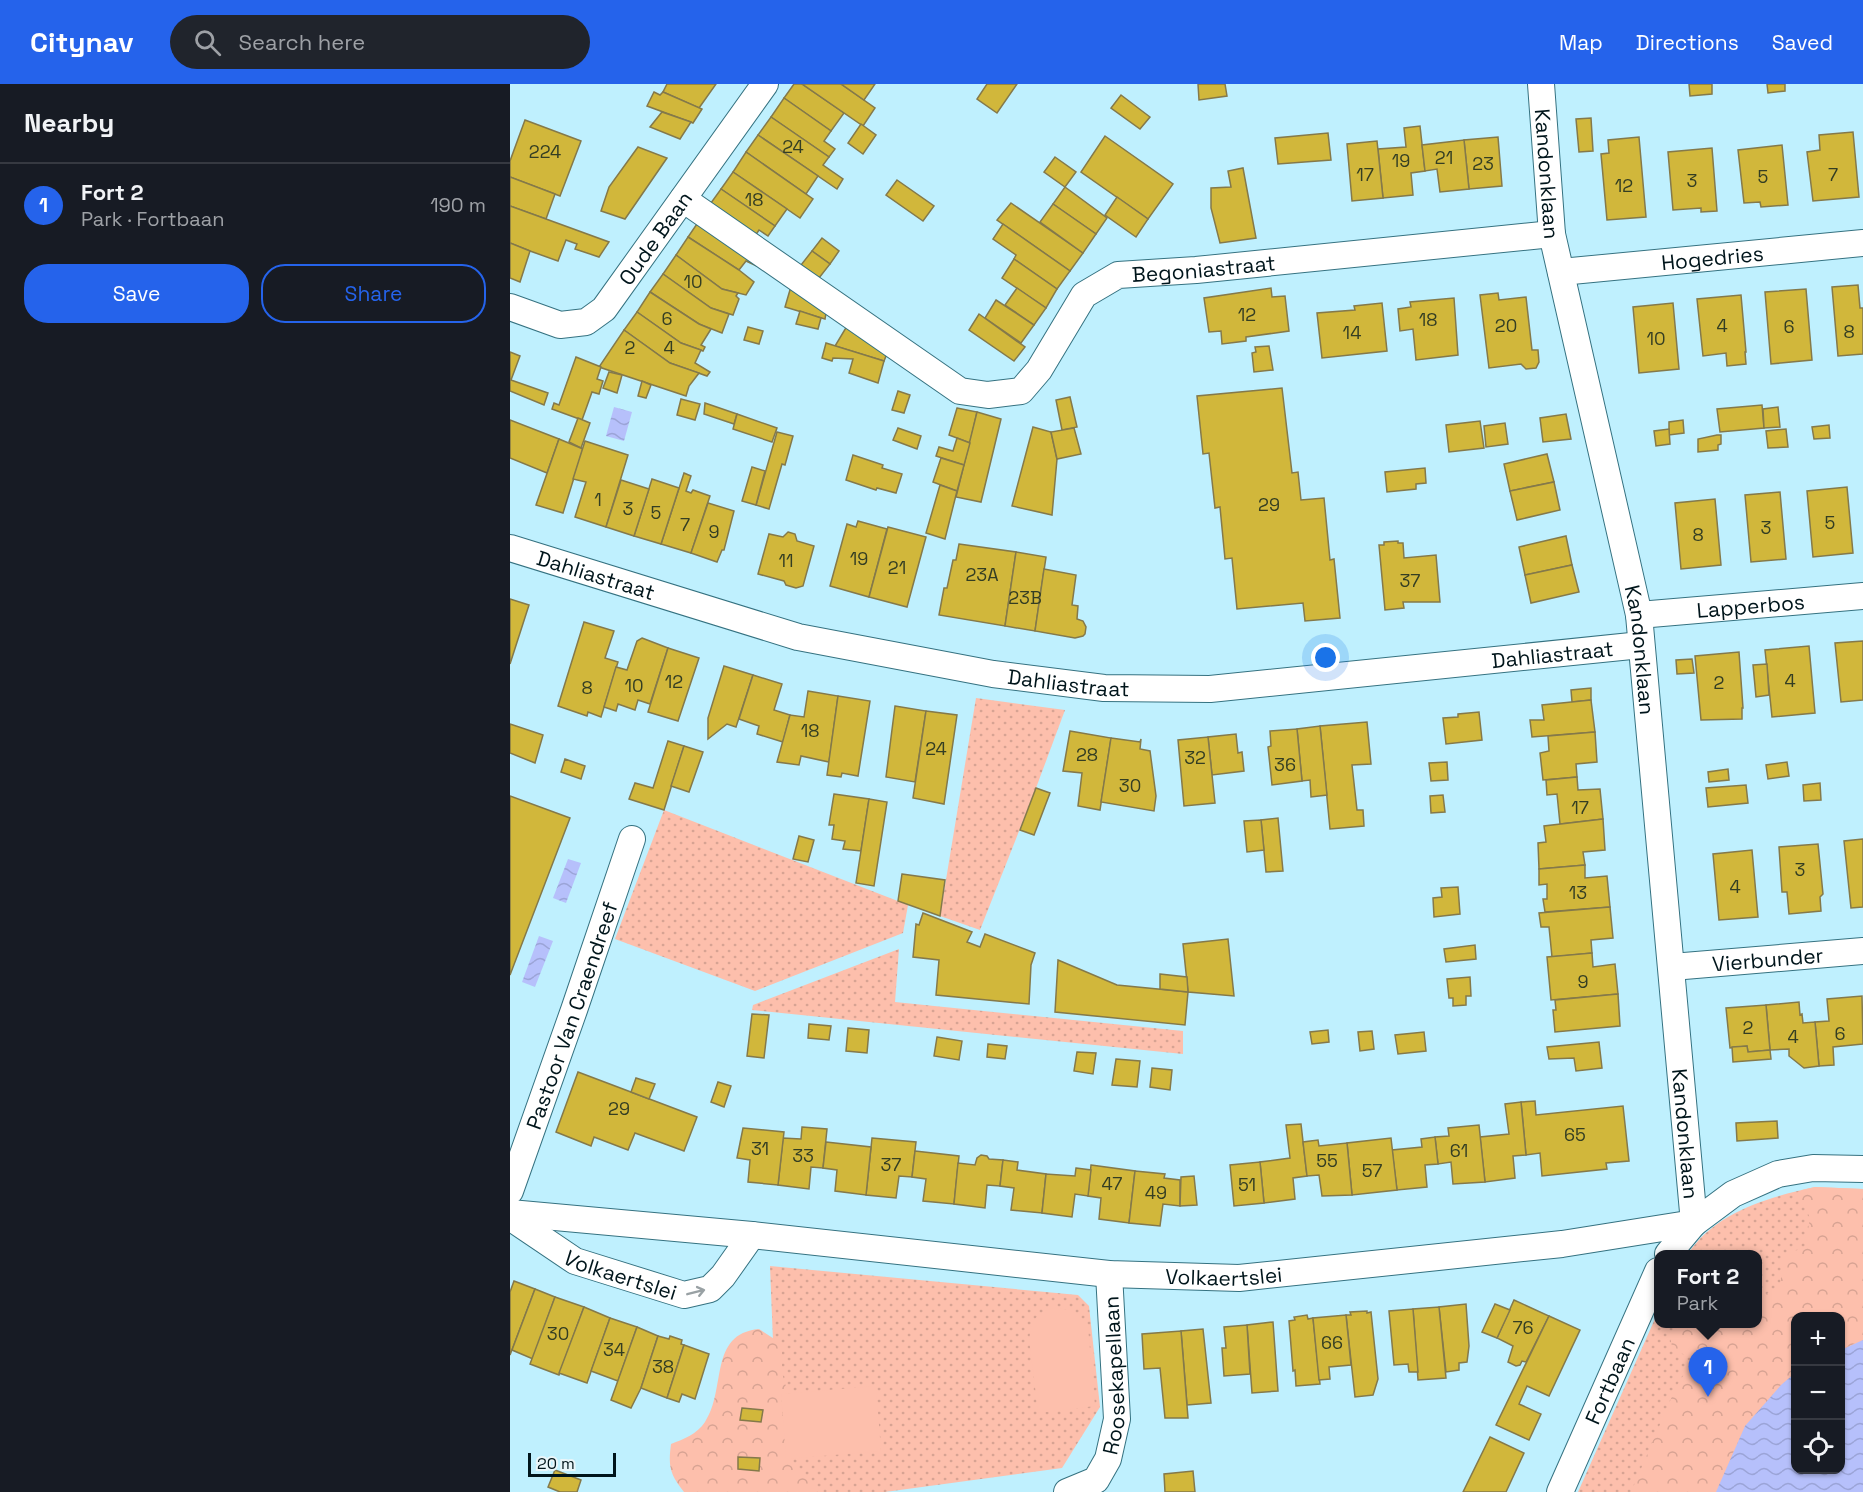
<!DOCTYPE html>
<meta charset="utf-8">
<style>
:root{--surface:#171b24;--page:#20242c;--text:#f1f3f6;--muted:#9ea1a6;--line:#363941;--accent:#2563eb}
body{margin:0;font-family:"Space Grotesk",sans-serif;background:var(--page);color:var(--text)}
.controls{position:absolute;right:18px;bottom:18px;display:grid;overflow:hidden;border-radius:12px;box-shadow:0 2px 4px #0004}
.controls button{width:54px;height:54px;display:grid;place-items:center;padding:0;border:0;border-bottom:2px solid var(--line);background:var(--surface);color:var(--text);font:30px sans-serif}
.scale{position:absolute;left:18px;bottom:15px;width:88px;box-sizing:border-box;padding-left:6px;border:3px solid #00151b;border-top:0;font-size:16px;line-height:21px;white-space:nowrap;color:#00151b;-webkit-text-stroke:4px #eaf6f9;paint-order:stroke}
.you{position:absolute;left:816px;top:574px;width:21px;height:21px;margin:-15px;border:4px solid #fff;border-radius:50%;background:#1a73e8;box-shadow:0 0 0 9px #1a73e833}
.badge{display:grid;place-items:center;width:39px;height:39px;border-radius:50%;background:var(--accent);color:#fff;font-size:20px;font-weight:700}
.pin{position:absolute;translate:-50% -50px;filter:drop-shadow(0 2px 3px #0008)}
.pin::after{content:'';position:absolute;top:32px;width:21px;height:18px;background:inherit;clip-path:polygon(0 0,100% 0,50% 100%)}
.popup{position:absolute;left:1144px;top:1166px;width:108px;height:78px;box-sizing:border-box;display:grid;place-content:center;border-radius:12px;background:var(--surface);filter:drop-shadow(0 2px 4px #0005);font-size:20px;white-space:nowrap;color:var(--muted)}
.popup b{font-size:22px;color:var(--text)}
.popup::after{content:'';position:absolute;left:50%;top:100%;margin-left:-12px;border:12px solid transparent;border-top-color:var(--surface)}
.list{margin:0;padding:0;list-style:none}
h2{display:flex;justify-content:space-between;align-items:center;height:78px;margin:0;padding:0 24px;font-size:26px}
h2 small{font-size:20px;font-weight:400;color:var(--muted)}
.list li{display:grid;grid-template-columns:39px 1fr auto;gap:18px;align-items:center;box-sizing:border-box;height:84px;padding:0 24px;border-top:2px solid var(--line)}
.list b{display:block;font-size:22px;white-space:nowrap}
.list p{margin:0;font-size:20px;white-space:nowrap;color:var(--muted)}
.list em{font-size:20px;font-style:normal;color:var(--muted)}
.actions{display:flex;gap:12px;padding:18px 24px}
.actions a{flex:1;padding:14px 0;border:2px solid var(--accent);border-radius:24px;text-align:center;font-size:21px;color:var(--accent)}
.actions .main{background:var(--accent);color:#fff}
.icon{flex:none;width:33px;height:33px;fill:none;stroke:currentColor;stroke-width:2;stroke-linecap:round;stroke-linejoin:round}
.map{position:relative;flex:none;width:1353px;height:1408px;overflow:hidden}
header{display:flex;align-items:center;gap:36px;box-sizing:border-box;height:84px;padding:0 30px;background:var(--accent);color:#fff}
header strong{font-size:28px}
nav{display:flex;gap:33px;margin-inline-start:auto;font-size:21px}
.search{width:420px;height:54px;background:var(--page);display:flex;align-items:center;gap:15px;box-sizing:border-box;padding:0 21px;border-radius:33px;color:var(--muted);font-size:22px}
main{display:flex}
aside{flex:1;background:var(--surface)}
.map>svg:first-child{display:block}
.green{fill:url(#green-dots);fill-rule:evenodd}
.forest{fill:url(#forest-crowns)}
.pitch{fill:#fdbfac}
.water{fill:url(#water-waves)}
.building{fill:#d1b73b;stroke:#84794a;stroke-width:1.5}
.lines{fill:none;stroke-linecap:round;stroke-linejoin:round}
.minor-casing{stroke:#357281;stroke-width:28}
.minor{stroke:#fff;stroke-width:26}
.oneway{stroke:#99a1a4}
.labels{text-anchor:middle;dominant-baseline:central;stroke-width:4.5;stroke-linejoin:round;paint-order:stroke}
.number-label{font-size:18px;fill:#343e23}
.street-label{font-size:21px;fill:#00151b;stroke:#eaf6f9}
</style>
<header>
<strong>Citynav</strong>
<div class="search"><svg class="icon" aria-label="search" viewBox="0 0 24 24"><circle cx="10" cy="10" r="6"/><path d="M15 15l6 6"/></svg>Search here</div>
<nav><a>Map</a><a>Directions</a><a>Saved</a></nav>
</header>
<main>
<aside>
<h2>Nearby<small></small></h2>
<ul class="list">
<li><span class="badge">1</span><div><b>Fort 2</b><p>Park · Fortbaan</p></div><em>190 m</em></li>
</ul>
<div class="actions"><a class="main">Save</a><a>Share</a></div>
</aside>
<div class="map">
<svg width="1353" height="1408" viewBox="0 0 1353 1408">
<defs>
<pattern id="green-dots" width="8" height="8" patternUnits="userSpaceOnUse" patternTransform="scale(1.5)"><rect width="8" height="8" fill="#fdbfac"/><path d="M2 2h.1M6 6h.1" fill="none" stroke="#d7a393" stroke-width="1.8" stroke-linecap="round"/></pattern>
<pattern id="forest-crowns" width="20" height="18" patternUnits="userSpaceOnUse" patternTransform="scale(1.5)"><rect width="20" height="18" fill="#fdbfac"/><path d="M2 6a3 3 0 1 1 6 0M12 15a3 3 0 1 1 6 0" fill="none" stroke="#d7a393"/></pattern>
<pattern id="water-waves" width="16" height="10" patternUnits="userSpaceOnUse" patternTransform="scale(1.5)"><rect width="16" height="10" fill="#b6c0fb"/><path d="M0 5q4-4 8 0t8 0" fill="none" stroke="#9ba4d7"/></pattern>
</defs>
<rect width="100%" height="100%" fill="#bff0fe"/>
<g class="green">
<path d="M466,614L555,626L526,704L470,846L430,832Z"/>
<path d="M154,726L398,821L393,849L245,907L105,855Z"/>
<path d="M389,865L385,918L673,947V970L242,926L243,921Z"/>
<path d="M1305,1103L1353,1105V1408H1068L1148,1228V1240H1248V1170H1178C1205,1128 1259,1113 1305,1103ZM1286,1232H1330V1386H1286Z"/>
<path d="M260,1182L568,1211L579,1222L590,1323L552,1384L375,1408H269Z"/>
</g>
<g class="forest">
<path d="M1305,1103L1353,1105V1256L1331,1266L1330,1232H1286L1285,1289L1271,1301L1235,1342L1206,1408H1121L1166,1303L1176,1287L1186,1278L1184,1273C1177,1269 1170,1271 1163,1267L1160,1253L1165,1240H1248V1215L1270,1201L1273,1178L1280,1168L1295,1164L1300,1134L1290,1113L1292,1106Z"/>
<path d="M249,1245L272,1260V1289L277,1306L271,1310V1325L280,1351L279,1375C288,1385 304,1396 308,1408H174C160,1390 158,1383 161,1360C174,1355 187,1350 195,1338C217,1305 198,1250 249,1245Z"/>
</g>
<g class="pitch">
<path d="M547,1224L558,1226L567,1231L578,1243L585,1322L528,1329C526,1315 525,1300 523,1286C520,1260 511,1229 547,1224Z"/>
<path d="M366,1302L371,1367L276,1375L271,1310Z"/>
</g>
<g class="water">
<path d="M104,323L122,328L114,357L96,352Z"/>
<path d="M58,775L71,779L56,819L43,814Z"/>
<path d="M29,852L43,857L25,903L12,898Z"/>
<path d="M1353,1256V1408H1206L1235,1342L1271,1301L1285,1289L1286,1386H1330L1331,1266Z"/>
</g>
<g class="building">
<path d="M157,0H206L189,24L153,8Z"/>
<path d="M284,0H292L334,29L321,47L274,14Z"/>
<path d="M292,0H331L365,24L353,42Z"/>
<path d="M331,0H365L354,16Z"/>
<path d="M477,0H507L487,29L467,15Z"/>
<path d="M688,0H715L717,12L689,16Z"/>
<path d="M1179,0H1202V10L1180,12Z"/>
<path d="M1257,0H1275V7L1258,9Z"/>
<path d="M144,8L150,11L153,8L192,25L183,39L137,22Z"/>
<path d="M611,11L640,33L630,45L601,24Z"/>
<path d="M274,14L321,47L314,57L325,65L319,73L261,33Z"/>
<path d="M152,28L181,38L170,55L140,43Z"/>
<path d="M261,33L319,73L313,81L333,95L327,105L248,51Z"/>
<path d="M1081,34L1083,67L1069,68L1066,35Z"/>
<path d="M15,36L71,57L50,112L0,93V77Z"/>
<path d="M351,40L366,51L353,70L338,59Z"/>
<path d="M910,42L915,87L901,89L903,111L873,114L868,65L896,63L894,44Z"/>
<path d="M1343,48L1349,113L1303,117L1297,68L1310,66L1309,51Z"/>
<path d="M818,49L821,76L768,80L765,54Z"/>
<path d="M248,51L308,92L296,110L236,68Z"/>
<path d="M595,52L663,100L638,135L571,88Z"/>
<path d="M988,53L992,102L959,105L954,56Z"/>
<path d="M1129,53L1136,133L1097,136L1091,70L1099,69L1098,56Z"/>
<path d="M954,56L959,105L930,108L927,85L915,87L912,61Z"/>
<path d="M867,57L873,114L842,117L837,60Z"/>
<path d="M1272,61L1278,121L1251,123L1250,118L1234,119L1228,66Z"/>
<path d="M128,63L157,74L115,135L91,127L99,103Z"/>
<path d="M1202,64L1207,127L1191,128V124L1163,126L1158,68Z"/>
<path d="M236,68L303,115L290,134L223,88Z"/>
<path d="M545,73L566,88L555,103L534,88Z"/>
<path d="M733,84L746,154L710,159L701,124V104L721,103L718,87Z"/>
<path d="M223,88L277,125L265,142L211,105Z"/>
<path d="M0,93L45,110L36,135L0,122Z"/>
<path d="M387,96L424,122L413,137L376,111Z"/>
<path d="M555,103L597,134L586,150L543,120Z"/>
<path d="M211,105L265,142L258,152L249,146L243,155L198,123Z"/>
<path d="M607,113L638,135L626,153L595,131Z"/>
<path d="M501,119L573,169L560,187L487,136Z"/>
<path d="M543,120L586,150L573,169L530,138Z"/>
<path d="M0,122L36,135L99,158L89,173L65,165L67,160L56,156L48,177L20,167L0,159Z"/>
<path d="M191,134L253,177L247,182L236,177L229,186L178,153Z"/>
<path d="M493,140L560,187L547,205L504,175L506,171L483,155Z"/>
<path d="M178,153L229,186L244,198L236,211L212,205L166,171Z"/>
<path d="M312,154L329,167L320,180L302,167Z"/>
<path d="M0,159L20,167L10,198L0,194Z"/>
<path d="M302,167L320,180L309,194L291,181Z"/>
<path d="M166,171L212,205L228,209L226,212L229,215L223,231L201,224L153,190Z"/>
<path d="M504,175L547,205L536,224L492,194Z"/>
<path d="M153,190L201,224L219,230L212,249L189,240L140,208Z"/>
<path d="M282,199L317,223L315,235L275,223Z"/>
<path d="M1348,201L1350,224H1353V270L1328,272L1322,203Z"/>
<path d="M507,204L536,224L524,241L495,221Z"/>
<path d="M761,204L762,213L775,212L779,247L736,253V257L712,260L711,247L699,248L694,214Z"/>
<path d="M1296,205L1302,276L1261,280L1255,208Z"/>
<path d="M140,208L189,240L201,245L191,261L195,263L193,267L171,259L127,228Z"/>
<path d="M988,209L989,216L1016,213L1022,266H1028L1029,278L1026,284L1016,285L1011,280L979,284L970,211Z"/>
<path d="M1231,211L1236,268H1235L1236,280L1217,282L1216,269L1193,272L1187,215Z"/>
<path d="M944,214L948,271L906,276L903,245L890,247L888,225L901,223L900,218Z"/>
<path d="M486,216L524,241L511,259L475,234Z"/>
<path d="M872,219L877,267L812,274L807,229L845,226L844,222Z"/>
<path d="M1163,219L1169,285L1129,289L1123,223Z"/>
<path d="M290,227L311,234L308,245L286,240Z"/>
<path d="M127,228L171,259L191,266L185,279L200,288L197,292L160,279L114,246Z"/>
<path d="M469,230L515,263L504,277L459,246Z"/>
<path d="M337,242L378,267L374,277L325,262Z"/>
<path d="M238,243L253,247L249,260L234,256Z"/>
<path d="M114,246L160,279L189,289L179,302L176,312L89,283Z"/>
<path d="M316,259L374,277L368,299L339,289L343,275L323,274L322,277L312,274Z"/>
<path d="M759,262L763,286L744,288L742,269L746,268L745,263Z"/>
<path d="M0,268L10,272L1,296L38,309L34,321L0,307Z"/>
<path d="M66,273L91,283L87,295L93,297L89,310L82,308L72,336L42,325L44,319L49,321Z"/>
<path d="M99,288L112,291L107,309L93,304Z"/>
<path d="M132,297L141,301L136,314L128,312Z"/>
<path d="M772,304L782,389L788,388L791,416L814,414L820,476L824,475L830,534L795,537L793,519L727,525L722,474L715,475L710,423L705,424L699,369L693,370L687,312Z"/>
<path d="M388,307L400,311L394,329L382,326Z"/>
<path d="M560,313L567,343L552,346L546,316Z"/>
<path d="M171,315L190,320L185,336L167,331Z"/>
<path d="M195,319L227,330L224,340L194,330Z"/>
<path d="M1252,321L1254,344L1210,348L1207,325Z"/>
<path d="M1268,323L1270,343L1254,344L1253,325Z"/>
<path d="M447,324L467,328L460,359L439,351Z"/>
<path d="M467,328L491,335L471,418L446,413Z"/>
<path d="M227,330L267,344L262,358L223,345Z"/>
<path d="M1056,330L1061,355L1033,358L1030,334Z"/>
<path d="M68,334L80,339L71,364L59,358Z"/>
<path d="M0,336L49,355L37,389L0,374Z"/>
<path d="M1173,336L1174,349L1159,351V338Z"/>
<path d="M970,337L974,364L939,368L936,341Z"/>
<path d="M995,339L998,360L976,363L974,342Z"/>
<path d="M1319,341L1320,354L1304,355L1302,343Z"/>
<path d="M523,343L541,348L547,375L542,431L502,422Z"/>
<path d="M388,344L411,352L407,365L383,356Z"/>
<path d="M564,344L571,370L547,375L541,348Z"/>
<path d="M1159,345L1160,360L1146,362L1144,347Z"/>
<path d="M1276,345L1278,363L1258,364L1256,347Z"/>
<path d="M267,348L283,352L275,381L272,380L259,425L246,421Z"/>
<path d="M1207,351H1211V360L1208,361V366L1188,368V355Z"/>
<path d="M447,354L460,359L454,381L426,372L429,363L443,367Z"/>
<path d="M49,355L73,365L53,429L26,421Z"/>
<path d="M75,357L118,371L96,443L65,433L76,398L63,395Z"/>
<path d="M1037,370L1044,398L1000,407L994,380Z"/>
<path d="M343,371L373,381L372,384L392,390L386,409L367,404L366,406L336,396Z"/>
<path d="M431,374L454,381L447,407L423,398Z"/>
<path d="M242,383L255,387L246,421L232,417Z"/>
<path d="M915,384L916,399L906,400V405L877,408L875,388Z"/>
<path d="M174,389L181,392L176,407L181,409L183,406L200,412L181,469L151,460Z"/>
<path d="M142,395L169,404L151,460L124,452Z"/>
<path d="M111,396L139,405L124,452L96,443Z"/>
<path d="M1044,398L1050,426L1007,436L1000,407Z"/>
<path d="M430,401L447,407L435,455L416,449Z"/>
<path d="M1337,403L1343,469L1303,473L1297,407Z"/>
<path d="M1270,408L1276,475L1241,478L1235,411Z"/>
<path d="M1205,415L1211,481L1171,485L1165,419Z"/>
<path d="M198,419L224,427L214,466H212L207,478L181,469Z"/>
<path d="M348,437L377,445L359,513L320,502L337,440L346,443Z"/>
<path d="M378,443L416,453L397,523L359,513Z"/>
<path d="M278,448L285,450L287,457L304,462L293,502L286,504L276,501L274,497L248,490L259,450L273,453Z"/>
<path d="M1056,452L1062,481L1015,491L1009,463Z"/>
<path d="M888,457V459H893L894,474L926,471L930,518H893L894,524L875,526L869,461H874V458Z"/>
<path d="M449,460L506,468L495,542L429,531L434,504H437L443,476H446Z"/>
<path d="M506,468L536,473L525,547L495,542Z"/>
<path d="M1062,481L1069,508L1021,519L1015,491Z"/>
<path d="M534,485L566,491L562,521L568,522L567,535L573,537L576,543L575,550L573,552L565,554L525,547Z"/>
<path d="M0,515L19,521L0,580Z"/>
<path d="M74,538L104,547L95,574L108,578L91,633L78,628L77,632L48,622Z"/>
<path d="M132,554L158,564L140,620L128,616L125,626L108,620L106,627L94,623L106,583L117,586L127,557Z"/>
<path d="M1353,557V616L1331,618L1325,559Z"/>
<path d="M1299,562L1305,629L1262,633L1255,566Z"/>
<path d="M158,564L189,574L168,637L138,628Z"/>
<path d="M1229,568L1233,624H1232V635L1191,636L1185,572Z"/>
<path d="M1182,575L1184,589L1167,590L1166,576Z"/>
<path d="M1257,580L1259,611L1246,613L1243,581Z"/>
<path d="M214,582L243,591L226,643L217,640L198,655V634Z"/>
<path d="M243,591L272,600L264,626L280,631L273,658L247,650L249,642L229,635Z"/>
<path d="M1081,604V616L1062,618L1061,606Z"/>
<path d="M298,607L328,612L319,678L291,672L289,681L267,678L280,631L294,633Z"/>
<path d="M328,612L360,617L348,692L332,689L331,693L317,691Z"/>
<path d="M1081,616L1085,648L1022,653L1020,636H1034L1032,621Z"/>
<path d="M385,622L416,627L405,698L376,693Z"/>
<path d="M416,627L447,631L434,720L403,714Z"/>
<path d="M969,628L972,656L936,660L933,634L948,633V630Z"/>
<path d="M857,638L861,680L842,681L847,726H853L854,742L820,745L810,642Z"/>
<path d="M0,640L33,651L25,679L0,669Z"/>
<path d="M810,642L817,711L801,713L800,696L792,697L787,645Z"/>
<path d="M787,645L792,697L762,701L758,663L761,662L760,647Z"/>
<path d="M560,647L601,654L590,726L568,722L572,689L553,687Z"/>
<path d="M1085,648L1087,678L1066,680L1067,693L1033,696L1030,669L1039,667L1038,652Z"/>
<path d="M726,650L728,669L732,668L734,687L702,691L698,653Z"/>
<path d="M698,653L705,719L674,722L668,656Z"/>
<path d="M601,654L630,658L631,655L630,665L640,667L646,712L644,727L591,718Z"/>
<path d="M158,657L174,662L154,726L119,715L125,699L143,704Z"/>
<path d="M174,662L193,668L179,708L161,702Z"/>
<path d="M55,675L75,682L71,695L51,688Z"/>
<path d="M937,678L938,696L921,697L919,679Z"/>
<path d="M1277,678L1279,692L1258,695L1256,681Z"/>
<path d="M1218,685L1219,696L1199,698L1198,688Z"/>
<path d="M1067,693L1068,706L1090,705L1093,735L1050,740L1047,710L1037,711L1036,696Z"/>
<path d="M1310,699L1311,716L1294,717L1293,701Z"/>
<path d="M1236,701L1238,719L1198,723L1196,704Z"/>
<path d="M526,704L540,709L524,751L510,746Z"/>
<path d="M324,710L359,715L351,767L333,765L335,757L322,755L324,741H319Z"/>
<path d="M933,711L935,728L921,729L920,712Z"/>
<path d="M0,712L60,734L0,891Z"/>
<path d="M359,715L377,718L364,802L346,799Z"/>
<path d="M768,734L773,787L756,788L751,736Z"/>
<path d="M1093,735L1095,766L1073,768L1075,781L1029,785L1028,759L1036,758L1034,742Z"/>
<path d="M751,736L754,766L737,768L734,737Z"/>
<path d="M289,752L304,756L298,778L283,775Z"/>
<path d="M1353,755V823L1341,824L1334,757Z"/>
<path d="M1308,760L1313,810L1310,813L1311,827L1279,830L1277,808H1272L1269,763Z"/>
<path d="M1242,766L1248,833L1209,836L1203,770Z"/>
<path d="M1075,781V794L1097,792L1100,823L1035,828L1033,815H1037V800L1029,801V785Z"/>
<path d="M392,790L435,796L430,832L388,817Z"/>
<path d="M948,803L950,830L924,833L923,814L932,813L931,804Z"/>
<path d="M1100,823L1103,854L1081,856L1082,869L1042,873L1039,843H1031L1029,829Z"/>
<path d="M413,829L462,848L457,858L470,863L475,850L525,869L521,881L519,920L426,911L429,876L403,873L406,840L409,841Z"/>
<path d="M718,855L724,912L678,908L673,860Z"/>
<path d="M965,861L966,875L936,878L934,865Z"/>
<path d="M1082,869L1083,883L1105,880L1108,910L1041,916L1037,873Z"/>
<path d="M548,876L607,901L678,908L675,941L545,928Z"/>
<path d="M650,890L677,893L678,908L650,905Z"/>
<path d="M960,893L961,912H956V921L943,922V914H939L937,895Z"/>
<path d="M1108,910L1110,942L1045,948L1043,926H1046L1045,916Z"/>
<path d="M1352,912L1353,960L1323,963L1324,981L1309,982L1305,938L1319,937L1317,915Z"/>
<path d="M1289,918L1290,931L1292,930L1293,939L1305,938L1309,982L1294,984L1279,972V965L1260,966L1256,921Z"/>
<path d="M1256,921L1260,966L1238,968L1237,962L1220,964L1216,924Z"/>
<path d="M242,930L259,931L254,974L237,972Z"/>
<path d="M299,940L321,942L319,956L298,954Z"/>
<path d="M338,944L359,946L357,969L336,967Z"/>
<path d="M818,946L819,958L802,960L800,948Z"/>
<path d="M862,947L864,965L850,967L848,948Z"/>
<path d="M914,948L916,967L888,970L885,951Z"/>
<path d="M427,953L452,957L449,976L424,972Z"/>
<path d="M1089,958L1092,984L1066,987L1064,974L1039,975L1037,963Z"/>
<path d="M478,960L497,962L495,975L477,973Z"/>
<path d="M1237,962L1238,968L1260,966L1261,975L1223,978L1222,963Z"/>
<path d="M567,968L586,969L583,990L564,987Z"/>
<path d="M606,975L630,977L627,1003L602,1001Z"/>
<path d="M642,984L662,986L660,1006L640,1003Z"/>
<path d="M68,988L187,1033L174,1067L125,1049L118,1066L84,1053L81,1062L46,1048Z"/>
<path d="M126,994L145,1000L139,1015L121,1008Z"/>
<path d="M208,998L221,1002L214,1023L201,1018Z"/>
<path d="M1025,1017L1026,1031L1113,1022L1119,1077L1096,1079L1097,1085L1032,1092L1030,1069L1016,1071L1011,1018Z"/>
<path d="M1011,1018L1016,1071L1003,1072L1005,1094L975,1098L970,1053L999,1050L995,1020Z"/>
<path d="M1267,1037L1268,1054L1227,1057L1226,1039Z"/>
<path d="M791,1040L797,1092L783,1094L785,1115L754,1119L750,1078L780,1074L776,1041Z"/>
<path d="M969,1041L975,1098L943,1100L941,1078L928,1080L925,1053L939,1052L938,1044Z"/>
<path d="M292,1043L317,1045L313,1084L301,1083L299,1105L268,1101L273,1054L291,1055Z"/>
<path d="M233,1044L274,1048L268,1101L238,1098L240,1076L227,1074Z"/>
<path d="M925,1053L928,1080L915,1081L917,1103L887,1106L882,1066L912,1063L911,1055Z"/>
<path d="M362,1054L406,1058L402,1093L389,1092L386,1114L356,1111Z"/>
<path d="M881,1054L887,1106L842,1111L837,1059Z"/>
<path d="M808,1056L809,1062L837,1059L842,1111L812,1112L809,1091L797,1092L793,1058Z"/>
<path d="M316,1058L361,1063L356,1111L325,1107L327,1086L313,1084Z"/>
<path d="M405,1067L449,1072L444,1120L413,1117L416,1095L402,1093Z"/>
<path d="M471,1071L477,1072L479,1075L493,1076L490,1102L477,1101L475,1124L444,1120L448,1079L465,1081L467,1074Z"/>
<path d="M493,1076L508,1078L507,1086L536,1090L532,1129L501,1126L504,1104L490,1102Z"/>
<path d="M750,1078L754,1119L724,1122L720,1081Z"/>
<path d="M581,1081L625,1087L619,1139L589,1135L591,1114L578,1112Z"/>
<path d="M566,1084L581,1086L578,1112L565,1110L562,1133L532,1129L536,1090L565,1092Z"/>
<path d="M625,1087L655,1090L654,1094L670,1096V1122L653,1120L650,1142L619,1139Z"/>
<path d="M684,1092L687,1121L670,1122L671,1093Z"/>
<path d="M4,1197L25,1205L0,1271V1208Z"/>
<path d="M25,1205L45,1213L23,1275L2,1266Z"/>
<path d="M45,1213L74,1223L49,1291L20,1280Z"/>
<path d="M1004,1216L1039,1232L1016,1278L1012,1277L1010,1281L1006,1282L998,1278L1003,1262L987,1254Z"/>
<path d="M956,1220L959,1262L957,1278L949,1279V1286L936,1288L929,1223Z"/>
<path d="M985,1220L1000,1226L987,1254L972,1248Z"/>
<path d="M74,1223L100,1234L77,1299L49,1289Z"/>
<path d="M929,1223L936,1294L908,1296L903,1225Z"/>
<path d="M903,1225L908,1288H899L898,1280L884,1281L879,1227Z"/>
<path d="M857,1227V1229L861,1228L868,1295L863,1311L845,1313L836,1231H841L840,1228Z"/>
<path d="M797,1231L798,1235L803,1234L810,1300L786,1302L785,1286L783,1287L779,1237L785,1236L784,1233Z"/>
<path d="M836,1231L841,1281L819,1283L820,1295L809,1296L803,1234Z"/>
<path d="M1039,1232L1070,1246L1039,1312L1017,1302L1009,1320L1031,1330L1019,1356L986,1341Z"/>
<path d="M100,1234L127,1243L108,1297L81,1287Z"/>
<path d="M763,1238L768,1307L742,1309L737,1241Z"/>
<path d="M737,1241L740,1290L714,1292L712,1264H716L714,1243Z"/>
<path d="M127,1243L148,1252L131,1304L121,1324L101,1316Z"/>
<path d="M693,1245L701,1319L677,1321L671,1247Z"/>
<path d="M671,1247L678,1334H655L650,1284L634,1285L632,1250Z"/>
<path d="M148,1252L159,1255L160,1252L172,1256L171,1260L174,1261L157,1314L131,1304Z"/>
<path d="M174,1261L199,1270L185,1315L172,1310L169,1318L157,1314Z"/>
<path d="M232,1324L253,1326L251,1338L230,1336Z"/>
<path d="M980,1353L1014,1369L996,1408H953Z"/>
<path d="M228,1373L250,1374L249,1387L228,1385Z"/>
<path d="M45,1386L71,1396L67,1408H50L38,1403Z"/>
<path d="M683,1387L685,1408H655L654,1390Z"/>
</g>
<g class="lines">
<g class="minor-casing">
<g id="minor">
<path id="s1" d="M1031,0L1042,150L1129,531L1184,1139"/>
<path id="s2" d="M173,115L450,307L478,311L511,307L529,286L574,211L608,191L686,186L1042,150"/>
<path id="s3" d="M1051,188L1353,159"/>
<path id="s4" d="M0,223L50,241L76,238L94,225L255,0"/>
<path id="s5" d="M0,464L288,553L483,590L594,604L700,605L1131,561"/>
<path id="s6" d="M1129,531L1353,512"/>
<path id="s7" d="M1162,883L1353,867"/>
<path id="s8" d="M0,1107L64,926L122,755"/>
<path id="s9" d="M0,1129L242,1151L599,1190L729,1194L1052,1160L1184,1139"/>
<path id="s10" d="M0,1133L65,1177L174,1211L200,1205L213,1192L242,1151"/>
<path d="M1158,1170L1184,1139L1223,1110L1268,1090L1303,1084L1353,1085"/>
<path id="s11" d="M557,1408L586,1396L598,1375L607,1335L599,1190"/>
<path id="s12" d="M1050,1408L1148,1187"/>
</g>
</g>
<use href="#minor" class="minor"/>
</g>
<defs><path id="oneway-shaft" d="M-6 0H5M1.5-3L5.5 0L1.5 3" fill="none" stroke-width="1.6" stroke-linecap="round" stroke-linejoin="round" transform="scale(1.5)"/></defs>
<use class="oneway" href="#oneway-shaft" transform="translate(186 1208) rotate(-14)"/>
<g class="labels">
<g class="number-label">
<text x="283" y="62">24</text>
<text x="35" y="67">224</text>
<text x="934" y="73">21</text>
<text x="891" y="76">19</text>
<text x="973" y="79">23</text>
<text x="855" y="90">17</text>
<text x="1323" y="90">7</text>
<text x="1253" y="92">5</text>
<text x="1182" y="96">3</text>
<text x="1114" y="101">12</text>
<text x="244" y="115">18</text>
<text x="183" y="197">10</text>
<text x="737" y="230">12</text>
<text x="157" y="234">6</text>
<text x="918" y="235">18</text>
<text x="996" y="241">20</text>
<text x="1212" y="241">4</text>
<text x="1279" y="242">6</text>
<text x="1339" y="247">8</text>
<text x="842" y="248">14</text>
<text x="1146" y="254">10</text>
<text x="120" y="263">2</text>
<text x="159" y="263">4</text>
<text x="88" y="415">1</text>
<text x="759" y="420">29</text>
<text x="118" y="424">3</text>
<text x="146" y="428">5</text>
<text x="1320" y="438">5</text>
<text x="175" y="440">7</text>
<text x="1256" y="443">3</text>
<text x="204" y="447">9</text>
<text x="1188" y="450">8</text>
<text x="349" y="474">19</text>
<text x="276" y="476">11</text>
<text x="387" y="483">21</text>
<text x="472" y="490">23A</text>
<text x="900" y="496">37</text>
<text x="515" y="513">23B</text>
<text x="1280" y="596">4</text>
<text x="164" y="597">12</text>
<text x="1209" y="598">2</text>
<text x="124" y="601">10</text>
<text x="77" y="603">8</text>
<text x="300" y="646">18</text>
<text x="426" y="664">24</text>
<text x="577" y="670">28</text>
<text x="685" y="673">32</text>
<text x="775" y="680">36</text>
<text x="620" y="701">30</text>
<text x="1070" y="723">17</text>
<text x="1290" y="785">3</text>
<text x="1225" y="802">4</text>
<text x="1068" y="808">13</text>
<text x="1073" y="897">9</text>
<text x="1238" y="943">2</text>
<text x="1330" y="949">6</text>
<text x="1283" y="952">4</text>
<text x="109" y="1024">29</text>
<text x="1065" y="1050">65</text>
<text x="250" y="1064">31</text>
<text x="949" y="1066">61</text>
<text x="293" y="1071">33</text>
<text x="817" y="1076">55</text>
<text x="381" y="1080">37</text>
<text x="862" y="1086">57</text>
<text x="602" y="1099">47</text>
<text x="737" y="1100">51</text>
<text x="646" y="1108">49</text>
<text x="1013" y="1243">76</text>
<text x="48" y="1249">30</text>
<text x="822" y="1258">66</text>
<text x="104" y="1265">34</text>
<text x="153" y="1282">38</text>
</g>
<g class="street-label">
<text stroke="none"><textPath href="#s1" startOffset="90">Kandonklaan</textPath></text>
<text stroke="none"><textPath href="#s4" startOffset="189">Oude Baan</textPath></text>
<text stroke="none"><textPath href="#s3" startOffset="152">Hogedries</textPath></text>
<text stroke="none"><textPath href="#s2" startOffset="639">Begoniastraat</textPath></text>
<text stroke="none"><textPath href="#s5" startOffset="90">Dahliastraat</textPath></text>
<text stroke="none"><textPath href="#s6" startOffset="112">Lapperbos</textPath></text>
<text stroke="none"><textPath href="#s1" startOffset="576">Kandonklaan</textPath></text>
<text stroke="none"><textPath href="#s5" startOffset="1062">Dahliastraat</textPath></text>
<text stroke="none"><textPath href="#s5" startOffset="576">Dahliastraat</textPath></text>
<text stroke="none"><textPath href="#s7" startOffset="96">Vierbunder</textPath></text>
<text stroke="none"><textPath href="#s8" startOffset="186">Pastoor Van Craendreef</textPath></text>
<text stroke="none"><textPath href="#s1" startOffset="1062">Kandonklaan</textPath></text>
<text stroke="none"><textPath href="#s10" startOffset="126">Volkaertslei</textPath></text>
<text stroke="none"><textPath href="#s9" startOffset="717">Volkaertslei</textPath></text>
<text stroke="none"><textPath href="#s11" startOffset="140">Roosekapellaan</textPath></text>
<text stroke="none"><textPath href="#s12" startOffset="122">Fortbaan</textPath></text>
</g>
</g>
</svg>
<div class="controls">
<button>+</button>
<button>−</button>
<button><svg class="icon" aria-label="locate" viewBox="0 0 24 24"><circle cx="12" cy="12" r="6"/><path d="M12 2v4M12 18v4M2 12h4M18 12h4"/></svg></button>
</div>
<div class="scale">20 m</div>
<div class="you"></div>
<div class="pin badge" style="left:1198px;top:1313px">1</div>
<div class="popup"><b>Fort 2</b>Park</div>
</div>
</main>
